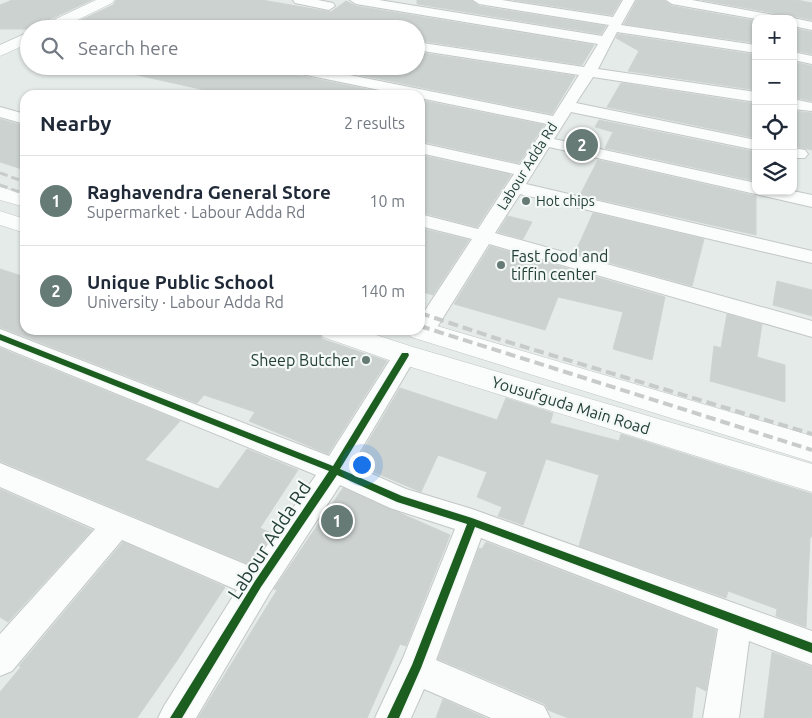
<!DOCTYPE html>
<meta charset="utf-8">
<style>
:root{--surface:#fff;--page:#f2f2f3;--text:#1f2937;--muted:#747a83;--line:#e0e1e3;--accent:#677b76}
body{margin:0;font-family:Ubuntu,sans-serif;background:var(--page);color:var(--text)}
.controls{position:absolute;right:15px;top:15px;display:grid;overflow:hidden;border-radius:10px;box-shadow:0 1px 4px #0004}
.controls button{width:45px;height:45px;display:grid;place-items:center;padding:0;border:0;border-bottom:1px solid var(--line);background:var(--surface);color:var(--text);font:25px sans-serif}
.you{position:absolute;left:361px;top:464px;width:18px;height:18px;margin:-12px;border:4px solid #fff;border-radius:50%;background:#1a73e8;box-shadow:0 0 0 8px #1a73e833}
.badge{display:grid;place-items:center;width:32px;height:32px;border-radius:50%;background:var(--accent);color:#fff;font-size:16px;font-weight:700}
.pin{position:absolute;translate:-50% -50%;border:2px solid #fff;box-shadow:0 1px 5px #0006}
.list{margin:0;padding:0;list-style:none}
h2{display:flex;justify-content:space-between;align-items:center;height:65px;margin:0;padding:0 20px;font-size:21px}
h2 small{font-size:16px;font-weight:400;color:var(--muted)}
.list li{display:grid;grid-template-columns:32px 1fr auto;gap:15px;align-items:center;box-sizing:border-box;height:90px;padding:0 20px;border-top:1px solid var(--line)}
.list b{display:block;font-size:19px;white-space:nowrap}
.list p{margin:0;font-size:16px;white-space:nowrap;color:var(--muted)}
.list em{font-size:16px;font-style:normal;color:var(--muted)}
.icon{flex:none;width:28px;height:28px;fill:none;stroke:currentColor;stroke-width:2;stroke-linecap:round;stroke-linejoin:round}
.map{position:relative;flex:none;width:812px;height:718px;overflow:hidden}
.search{position:absolute;background:var(--surface);box-shadow:0 1px 4px #0004;left:20px;top:20px;width:405px;height:55px;display:flex;align-items:center;gap:12px;box-sizing:border-box;padding:0 18px;border-radius:28px;color:var(--muted);font-size:19px}
.panel{position:absolute;background:var(--surface);box-shadow:0 1px 4px #0004;left:20px;top:90px;width:405px;height:245px;border-radius:15px}
.map>svg:first-child{display:block}
.building{fill:#ccd2d0;stroke:#ced4d1}
.lines{fill:none;stroke-linecap:round;stroke-linejoin:round}
.minor-casing{stroke:#c2c8c5;stroke-width:2}
.secondary-casing{stroke:#c1c8c5;stroke-width:1}
.minor{fill:#fbfcfc;fill-rule:evenodd}
.secondary{fill:#fbfcfc;fill-rule:evenodd}
.rail-far1{stroke:#c7ccca;stroke-width:3;stroke-dasharray:8 4;stroke-linecap:butt}
.rail{stroke:#c7ccca;stroke-width:4;stroke-dasharray:10 5;stroke-linecap:butt}
.cycleway-casing{stroke:#f4f9f7;stroke-width:3}
.cycleway{fill:#1b5e20;fill-rule:evenodd}
.poi-dot{fill:#677b76;stroke:#f4f9f7;stroke-width:2}
.labels{text-anchor:middle;dominant-baseline:central;stroke-width:4.5;stroke-linejoin:round;paint-order:stroke}
.far-street-label{font-size:14px;fill:#233f38;stroke:#f4f9f7}
.far-poi-label{font-size:14px;fill:#233f38;stroke:#f4f9f7;text-anchor:start}
.poi-label{font-size:16px;fill:#233f38;stroke:#f4f9f7;text-anchor:start}
.street-label{font-size:16px;fill:#233f38;stroke:#f4f9f7}
.near-street-label{font-size:19px;fill:#233f38;stroke:#f4f9f7}
</style>
<div class="map">
<svg width="812" height="718" viewBox="0 0 812 718">
<rect width="100%" height="100%" fill="#e5ebe8"/>
<g class="building">
<path d="M12,0H92L40,24L37,29H0V5Z"/>
<path d="M116,0H262L331,12L346,1L356,6L594,45L582,65L416,40V29H317L314,24L301,21L295,23L294,29H103L100,24L81,20L113,5Z"/>
<path d="M417,0H471L479,6L606,26L601,34L417,4Z"/>
<path d="M514,0H621L612,15Z"/>
<path d="M637,0H664L672,6L756,21V43L624,24Z"/>
<path d="M702,0H797L812,3V20L793,16L782,19L774,13Z"/>
<path d="M793,28L812,32V54L793,50Z"/>
<path d="M618,34L756,55V90L628,71L639,51L616,38Z"/>
<path d="M416,52L575,76L552,114L316,66H416Z"/>
<path d="M793,62L812,66V101L793,97Z"/>
<path d="M97,66H273L282,72L395,95H227Z"/>
<path d="M621,83L756,104V138L607,107Z"/>
<path d="M420,100L544,125L519,163L420,141Z"/>
<path d="M793,111L812,113V150L793,146Z"/>
<path d="M0,119L25,126V170L0,162Z"/>
<path d="M599,120L756,152V181L605,148L613,132L595,127Z"/>
<path d="M420,155L511,175L477,227L420,212Z"/>
<path d="M598,160L756,196V235L580,195Z"/>
<path d="M593,213L704,239L692,286L575,253Z"/>
<path d="M508,216L532,222L523,239L498,232Z"/>
<path d="M420,228L469,240L433,295L420,291Z"/>
<path d="M490,246L665,297L652,360L613,349L623,312L558,297L545,330L454,304Z"/>
<path d="M0,269L25,277V330H314L318,331L322,339L387,361L328,454L249,421L255,412L204,395L197,403L0,327Z"/>
<path d="M777,281L812,290V316L773,305Z"/>
<path d="M727,314L762,324L757,357L785,365V402L710,381L714,346L721,348Z"/>
<path d="M0,348L180,421L145,460L218,489L247,449L298,470L260,528L273,534L251,565L0,461Z"/>
<path d="M400,388L497,420L506,398L553,413L550,423L619,441L621,434L812,494V537H810L806,627L776,616L777,609L728,591L726,598L579,546L599,475L546,459L523,525L498,516L502,507L477,497L487,472L438,455L421,492L355,464Z"/>
<path d="M343,488L450,535L406,646L400,644L367,718H198L277,590L274,589Z"/>
<path d="M0,489L92,530L8,622L0,617Z"/>
<path d="M123,542L225,587L176,662L137,718H0V692L21,667L19,666Z"/>
<path d="M486,542L716,630L706,691L696,686L692,718H568L548,710L545,704L438,659L479,548L482,549Z"/>
<path d="M772,652L812,667V718H764Z"/>
<path d="M443,699L486,718H436Z"/>
</g>
<g class="lines">
<g class="minor-casing">
<g id="minor">
<path d="M293,0H318L333,3L335,6L329,10L295,3Z"/>
<path d="M350,0H379L602,36L609,25L479,4L473,0H502L613,17L623,0H635L621,25L756,45V53L617,32L598,69L756,92V102L593,77L576,103L756,140V150L571,112L554,139L756,183V191H793L812,195V207L549,147L526,184L812,251V263L520,194L495,233L812,321V337L489,244L431,337L423,339L415,337L412,331L420,330V318L472,239L420,226V214L478,229L514,174L420,153V143L520,165L547,124L420,98V95H404L282,70L275,66H305L553,116L579,75L416,50V42L584,67L598,44L356,4Z"/>
<path d="M666,0H692L774,15L780,19H756L672,4Z"/>
<path d="M61,18L100,26L101,29H75L56,25L55,22L56,19Z"/>
<path d="M793,18L812,22V30L793,26V19H790Z"/>
<path d="M301,23L314,26L315,29H296V24Z"/>
<path d="M793,52L812,56V64L793,60Z"/>
<path d="M793,99L812,103V111L793,109Z"/>
<path d="M0,107L25,114V124L0,117Z"/>
<path d="M793,148L805,150L808,154L805,158H793Z"/>
<path d="M0,329L329,456L397,349L405,346L413,349L417,355L352,465L406,489L472,509L812,631V665L749,641L739,718H703L718,629L481,538L436,660L544,706L550,718H491L424,689L411,718H375L403,658L455,529L390,508L340,485L269,594L196,718H158L164,706L237,590L122,540L12,671L0,676V634L95,529L0,487V463L252,567L316,475L0,346Z"/>
</g>
</g>
<g class="secondary-casing">
<g id="secondary">
<path d="M96,0H114L112,3L59,29H39L41,26Z"/>
<path d="M29,32V43L0,56V45Z"/>
<path d="M0,187L25,194V207L0,200Z"/>
<path d="M0,211L25,219V233L0,225Z"/>
<path d="M420,321L812,436V462L411,337L407,330H420Z"/>
<path d="M319,330H361L413,347L812,464V492L395,362L323,337Z"/>
</g>
</g>
<use href="#minor" class="minor"/>
<use href="#secondary" class="secondary"/>
<g class="rail-far1">
<path d="M0,173L25,182"/>
<path d="M0,185L25,194"/>
</g>
<g class="rail">
<path d="M420,313L495,338L812,434"/>
<path d="M420,326L812,450"/>
</g>
<g class="cycleway-casing">
<path id="cycleway" d="M0,334L333,466L402,353H408L409,355L408,357L340,469L402,496L472,518L812,643V653L475,527L421,668L399,718H387L412,665L467,524L397,502L337,475L261,587L182,718H170L255,581L329,471L0,340Z"/>
</g>
<use href="#cycleway" class="cycleway"/>
</g>
<g class="poi-dot">
<circle cx="526" cy="201" r="5"/>
<circle cx="501" cy="265" r="5"/>
<circle cx="366" cy="360" r="5"/>
</g>
<g class="labels">
<g class="far-street-label">
<text transform="translate(527 166) rotate(-58)">Labour Adda Rd</text>
</g>
<g class="far-poi-label">
<text x="536" y="201">Hot chips</text>
</g>
<g class="poi-label">
<text x="511" y="256">Fast food and<tspan x="511" dy="18">tiffin center</tspan></text>
<text x="356" y="360" text-anchor="end">Sheep Butcher</text>
</g>
<g class="street-label">
<text transform="translate(571 405) rotate(17)">Yousufguda Main Road</text>
</g>
<g class="near-street-label">
<text transform="translate(269 540) rotate(-57)">Labour Adda Rd</text>
</g>
</g>
</svg>
<div class="controls">
<button>+</button>
<button>−</button>
<button><svg class="icon" aria-label="locate" viewBox="0 0 24 24"><circle cx="12" cy="12" r="6"/><path d="M12 2v4M12 18v4M2 12h4M18 12h4"/></svg></button>
<button><svg class="icon" aria-label="layers" viewBox="0 0 24 24"><path d="M12 4l9 5-9 5-9-5zM3 14l9 5 9-5"/></svg></button>
</div>
<div class="you"></div>
<div class="pin badge" style="left:337px;top:521px">1</div>
<div class="pin badge" style="left:582px;top:145px">2</div>
<div class="search"><svg class="icon" aria-label="search" viewBox="0 0 24 24"><circle cx="10" cy="10" r="6"/><path d="M15 15l6 6"/></svg>Search here</div>
<section class="panel">
<h2>Nearby<small>2 results</small></h2>
<ul class="list">
<li><span class="badge">1</span><div><b>Raghavendra General Store</b><p>Supermarket · Labour Adda Rd</p></div><em>10 m</em></li>
<li><span class="badge">2</span><div><b>Unique Public School</b><p>University · Labour Adda Rd</p></div><em>140 m</em></li>
</ul>
</section>
</div>
